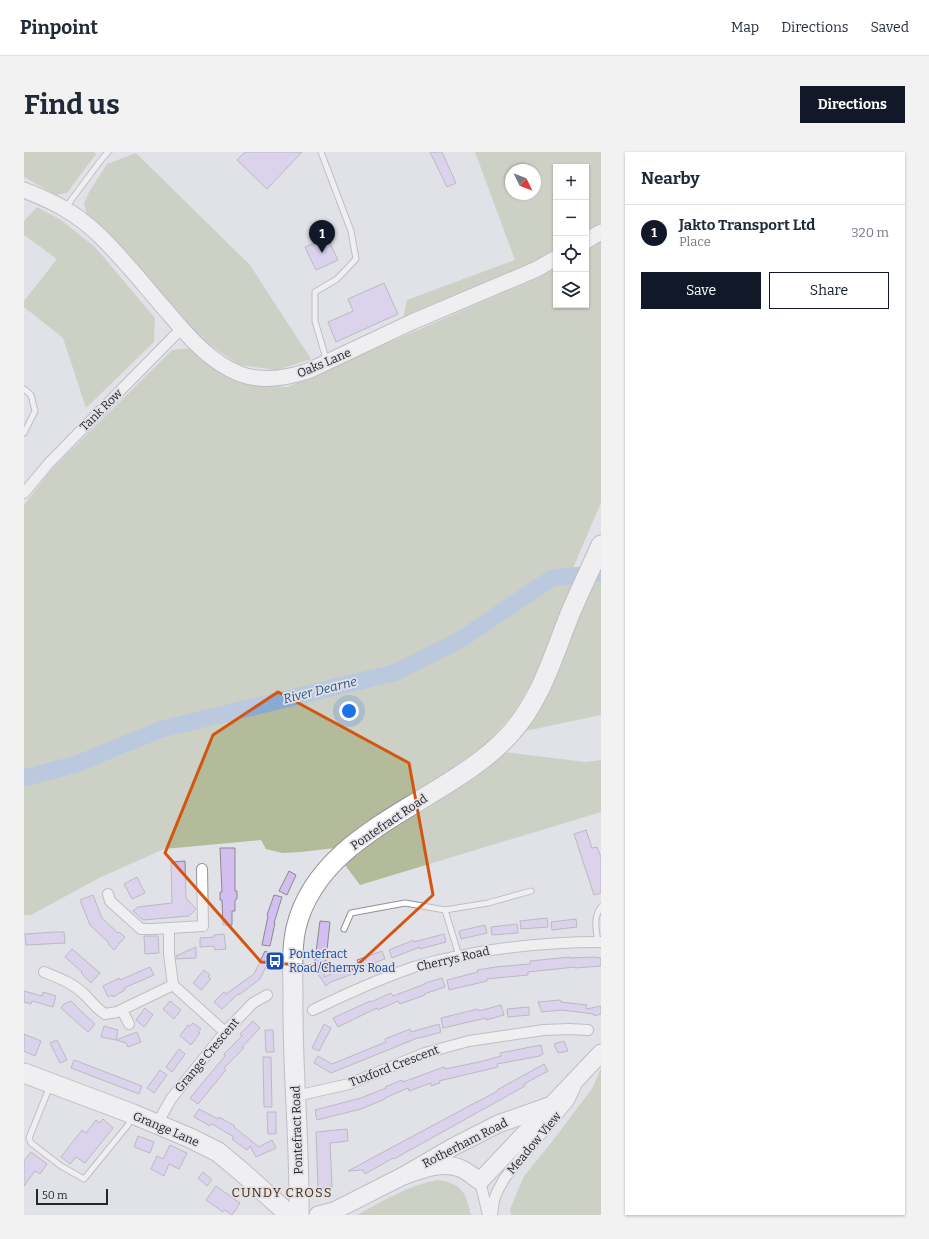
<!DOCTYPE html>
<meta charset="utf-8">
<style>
:root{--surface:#fff;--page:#f2f2f3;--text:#1f2937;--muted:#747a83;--line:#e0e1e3;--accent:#111827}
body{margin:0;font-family:Bitter,serif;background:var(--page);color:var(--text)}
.controls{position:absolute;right:12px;top:12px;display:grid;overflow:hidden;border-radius:0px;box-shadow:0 1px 3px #0004}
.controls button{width:36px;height:36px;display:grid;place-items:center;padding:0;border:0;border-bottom:1px solid var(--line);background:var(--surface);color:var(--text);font:20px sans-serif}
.compass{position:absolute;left:481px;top:12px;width:36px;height:36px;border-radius:50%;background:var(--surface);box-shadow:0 1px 3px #0004;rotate:133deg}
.scale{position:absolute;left:12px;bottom:10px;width:72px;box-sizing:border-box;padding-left:4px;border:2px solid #28282a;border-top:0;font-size:11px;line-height:14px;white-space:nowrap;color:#28282a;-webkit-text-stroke:3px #e1e1e8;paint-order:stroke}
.you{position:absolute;left:325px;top:559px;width:14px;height:14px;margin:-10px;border:3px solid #fff;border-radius:50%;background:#1a73e8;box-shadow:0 0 0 6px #1a73e833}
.badge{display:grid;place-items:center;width:26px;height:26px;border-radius:50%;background:var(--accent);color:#fff;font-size:13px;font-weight:700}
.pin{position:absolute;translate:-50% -33px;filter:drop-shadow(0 1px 2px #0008)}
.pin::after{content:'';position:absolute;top:21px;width:14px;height:12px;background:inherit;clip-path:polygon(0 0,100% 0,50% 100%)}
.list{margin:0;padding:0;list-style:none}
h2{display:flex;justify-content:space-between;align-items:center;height:52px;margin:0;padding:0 16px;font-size:17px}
h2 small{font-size:13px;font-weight:400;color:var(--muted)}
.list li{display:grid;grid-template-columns:26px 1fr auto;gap:12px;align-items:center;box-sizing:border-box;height:56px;padding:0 16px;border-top:1px solid var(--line)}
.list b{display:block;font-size:15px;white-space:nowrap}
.list p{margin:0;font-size:13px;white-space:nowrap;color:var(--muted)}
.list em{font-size:13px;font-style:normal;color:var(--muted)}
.actions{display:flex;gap:8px;padding:12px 16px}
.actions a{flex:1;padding:9px 0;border:1px solid var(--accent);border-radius:0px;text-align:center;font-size:14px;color:var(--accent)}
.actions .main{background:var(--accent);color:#fff}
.icon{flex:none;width:22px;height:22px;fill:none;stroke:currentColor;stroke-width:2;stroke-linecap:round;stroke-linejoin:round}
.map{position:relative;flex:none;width:577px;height:1063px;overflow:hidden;border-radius:0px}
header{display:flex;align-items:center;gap:24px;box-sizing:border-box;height:56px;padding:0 20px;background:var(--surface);border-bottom:1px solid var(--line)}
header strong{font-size:19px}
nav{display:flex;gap:22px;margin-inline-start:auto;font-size:14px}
.intro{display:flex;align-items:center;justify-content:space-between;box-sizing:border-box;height:96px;padding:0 24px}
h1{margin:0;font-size:28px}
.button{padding:10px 18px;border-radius:0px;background:var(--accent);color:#fff;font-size:14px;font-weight:700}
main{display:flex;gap:24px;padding:0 24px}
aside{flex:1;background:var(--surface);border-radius:0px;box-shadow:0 1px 3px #0004}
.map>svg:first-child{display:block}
.green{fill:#b4bb9b;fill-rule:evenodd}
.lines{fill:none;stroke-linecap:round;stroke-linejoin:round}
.river{stroke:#89aad3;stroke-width:17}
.building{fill:#d3bfef;stroke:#8b898f}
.lane-casing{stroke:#939298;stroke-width:7}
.street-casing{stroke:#939298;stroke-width:12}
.secondary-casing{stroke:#939298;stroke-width:17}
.primary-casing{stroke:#939298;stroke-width:19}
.highway-casing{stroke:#939298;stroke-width:21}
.lane{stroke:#fff;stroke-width:5}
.street{stroke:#fff;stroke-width:10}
.secondary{stroke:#fff;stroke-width:15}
.primary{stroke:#fff;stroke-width:17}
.highway{stroke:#fff;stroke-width:19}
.marked{fill:none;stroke:#d5540f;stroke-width:3;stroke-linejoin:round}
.labels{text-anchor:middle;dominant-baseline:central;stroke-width:3.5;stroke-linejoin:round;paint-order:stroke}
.street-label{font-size:12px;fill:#28282a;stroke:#e1e1e8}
.transit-label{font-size:12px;fill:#164399;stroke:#e1e1e8;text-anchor:start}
.water-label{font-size:13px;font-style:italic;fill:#2a568a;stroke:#e1e1e8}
.neighbourhood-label{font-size:13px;letter-spacing:1px;fill:#492f0d;stroke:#e1e1e8}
</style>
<header>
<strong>Pinpoint</strong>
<nav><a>Map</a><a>Directions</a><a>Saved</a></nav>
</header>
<div class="intro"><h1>Find us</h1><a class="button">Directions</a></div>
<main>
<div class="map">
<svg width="577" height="1063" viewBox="0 0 577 1063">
<rect width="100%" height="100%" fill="#e1e1e8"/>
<g class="green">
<path d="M0,0H70L72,2L43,41L32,43L0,25Z"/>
<path d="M451,0H577V74L562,82V15H532V99L514,109L494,116L379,167L383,148L491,108ZM487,18H511V42H487Z"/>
<path d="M112,1L226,113L287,207L253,218L215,213L177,187L80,76L63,63L60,52L65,40L83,12Z"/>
<path d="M13,55L37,68L71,95L131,166L130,190L62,256L39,186L0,155V149L33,107L0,83V69Z"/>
<path d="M577,87V351L549,416H557L533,475L509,528L490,561L461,593L421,621L349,667L311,696L277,700L258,701L242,697L237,688L140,697L75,726L7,763H0V632L80,610L107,599L93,591L52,607L0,621V353L26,319L148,198L165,196L178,208L225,233L263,235L513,126L532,115V153H562V96Z"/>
<path d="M577,412V563L497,580L527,537L562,446Z"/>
<path d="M480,600L561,610L577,608V660L336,733L318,709Z"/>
<path d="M577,916V1063H487L486,1057L500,1024L527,991L569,935Z"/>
<path d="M414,1028C438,1031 442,1041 447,1063H333C359,1049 384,1033 414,1028Z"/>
</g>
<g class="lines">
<path class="river" d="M0,626L53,612L138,577L370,521L436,488L528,426L577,421"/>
</g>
<g class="building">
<path d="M221,0H278L243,37L213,8Z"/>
<path d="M406,0H418L432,31L423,35Z"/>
<path d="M303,85L314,108L292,118L281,95Z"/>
<path d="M360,131L374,162L312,190L304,170L329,159L324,147Z"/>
<path d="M562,678L568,696L573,695L577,705V741L570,743L550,682Z"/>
<path d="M196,696H211V739H213V747L211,748V759H208V773H199L198,748H196V740H198Z"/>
<path d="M161,709L162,746L172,757L165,764L119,768L109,759L114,755L148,751L147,710Z"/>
<path d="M265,719L272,723L263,743L255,739Z"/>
<path d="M113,725L121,741L108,747L100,732Z"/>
<path d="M69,743L78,766L94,781L95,780L101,785L90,798L84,792L85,791L66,773L56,748Z"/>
<path d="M250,743L258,745L250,771H251L246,794L238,793L244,764L243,763Z"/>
<path d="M523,766L524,775L497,777L496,769Z"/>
<path d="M552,767L553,775L528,778L527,770Z"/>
<path d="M296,769L306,770L300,825L330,812L334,820L307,830L302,834L290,816Z"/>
<path d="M493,772L494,781L468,783L467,775Z"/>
<path d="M461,773L463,781L437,787L435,779Z"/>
<path d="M32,780H40L41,791L2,793L1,782Z"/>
<path d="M200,782L202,797L191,798L190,794L176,795V786L190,785V783Z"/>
<path d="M420,782L422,790L396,797V795L368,806L365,798L390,788V790Z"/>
<path d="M120,784H134L135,801L121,802Z"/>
<path d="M172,795V806L152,807V804Z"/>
<path d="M48,797L76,821L67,831L57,821L58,820L41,805Z"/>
<path d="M241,799L248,802L236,827L215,843L214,842L198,857L190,850L200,840L202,842L230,822Z"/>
<path d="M358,799L361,807L336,816L333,808Z"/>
<path d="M546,805V806L569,805L577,806V814L551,816V815L504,820V823L463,827V829L425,838L423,828L454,820L453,818L471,815L506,812V809Z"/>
<path d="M126,815L130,823L100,836L101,838L89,845L88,843L84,845L79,834L95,826L96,828Z"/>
<path d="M180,818L186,823L184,825L187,827L177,838L169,831Z"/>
<path d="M418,826L421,835L400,842L401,843L376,852L374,849L354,858L353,856L314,875L309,866L346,849L347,850L367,841L369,844L401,832V831Z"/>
<path d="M0,839L18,844L19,840L32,844L29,855L8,849L7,852L0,850Z"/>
<path d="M536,848L537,850L563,853L562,857L577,854V862L570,864V862L538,858L518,860L514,850Z"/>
<path d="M47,849L55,857L71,872L64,880L37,856L40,852Z"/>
<path d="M146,849L157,858L150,867L139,857Z"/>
<path d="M477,853L480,863L462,868V866L419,876L417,866L454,857L455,859Z"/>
<path d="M505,855V863L484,865L483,857Z"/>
<path d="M121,856L129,863L120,875L112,868Z"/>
<path d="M229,869L236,876L218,895L220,896L200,916L202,918L174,952L166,946L201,904L200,902L218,884L216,882Z"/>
<path d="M169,871L177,877L174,880L176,881L167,893L156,884L164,873L166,874Z"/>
<path d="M300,872L307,876L295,899L288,896Z"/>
<path d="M415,872L417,880L396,886V885L307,921L290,911L294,904L308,912L362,890L361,887L386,877L387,880Z"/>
<path d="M80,874L94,878L92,888L77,885Z"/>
<path d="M241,878H249L250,900H242Z"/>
<path d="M113,880L117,890L104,895L102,891L92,888Z"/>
<path d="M0,882L17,889L11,904L0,899Z"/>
<path d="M33,888L43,908L36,911L26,891Z"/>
<path d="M540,889L544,899L534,901L530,892Z"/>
<path d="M517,893L519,902L516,903V904L473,912L474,915L415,929L416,931L407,934V931L385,939L384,936L361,946V947L337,957L293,968L291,958L337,946L362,936L361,935L378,928L379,930L420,915L421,917L455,910L477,904L476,901Z"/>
<path d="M155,897L161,902L148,920L142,915Z"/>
<path d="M239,905H247L248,955H240Z"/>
<path d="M50,908L118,934L115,942L47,916Z"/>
<path d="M520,912L524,919L500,932L501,934L370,1007L369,1006L341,1022L339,1018L324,1019L445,954L474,939L473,938Z"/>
<path d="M136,918L143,923L130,941L123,936Z"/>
<path d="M175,957L194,967L195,965L211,974L210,975L235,995L248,988L252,996L232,1005L226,994L223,998L208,987L210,985L188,972L186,974L170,965Z"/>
<path d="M243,960H252V982H244Z"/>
<path d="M79,967L89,976L61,1011L52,1005L46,1012L37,1005L58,978L62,981L72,968L76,971Z"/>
<path d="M323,977L324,989L306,991L308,1035L294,1036L292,980Z"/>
<path d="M114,984L130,990L126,1001L110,995Z"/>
<path d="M146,993L163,1001L155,1017L145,1012L140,1024L127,1017L133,1004L139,1007Z"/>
<path d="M7,1000L23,1012L16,1022L11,1019L0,1034V1009Z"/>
<path d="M179,1020L188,1028L183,1034L174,1026Z"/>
<path d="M192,1034L216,1051L208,1063L201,1058L199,1060L182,1048Z"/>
</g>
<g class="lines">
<g class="lane-casing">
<g id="lane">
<path d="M297,0L327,79L332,107L313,127L291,140V169L303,210"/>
<path d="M42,55L77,8L84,0"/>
<path d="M0,237L7,243L11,259L0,281"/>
<path d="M421,758L435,804"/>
<path d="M320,777L327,761L381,751L421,758L464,751L507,739"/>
<path d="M574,790C572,777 569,766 577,755"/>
<path d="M26,934L5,986L7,991L37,1014L60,1027L104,973L108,965"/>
</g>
</g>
<g class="street-casing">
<g id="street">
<path d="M0,341L25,311L157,177"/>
<path d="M84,742L86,749L117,777H129L179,774L178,717"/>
<path d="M145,776V802L149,833"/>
<path d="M20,820C35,826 49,831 61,843C68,850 73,857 81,862L93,860L149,833"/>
<path d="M149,833L201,880"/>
<path d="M98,858L105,872"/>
<path d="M289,858C322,842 355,827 390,815C411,808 434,804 456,800C496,793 536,790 577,790"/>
<path d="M272,944L325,932L401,901L445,889L520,878L545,877L564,878"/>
<path d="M133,972L147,947L201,880L229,851L243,843"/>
<path d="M456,1029L464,1063"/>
<path d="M468,1063L470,1048L473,1040L480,1027L491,1013L545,949L552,934"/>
</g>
</g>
<g class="secondary-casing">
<g id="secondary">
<path d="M0,38C30,50 51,60 75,83C101,108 123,137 147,164C166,187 188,211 216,222C238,230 263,226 284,219L388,170L513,117L532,106"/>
<path d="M562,89L577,80"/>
</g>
</g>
<g class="primary-casing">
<g id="primary">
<path d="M379,1024C396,1018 420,1008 438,1017C444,1020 450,1025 456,1029L577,901"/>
<path d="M294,1063L310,1059L379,1024L429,995L474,972L525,954"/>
</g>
</g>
<g class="highway-casing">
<g id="highway">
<path d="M0,921L109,962L166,986L194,1000L218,1020L259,1057L266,1063"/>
<path d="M275,1063C276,990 268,917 269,844C269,821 267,798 272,776C296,676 424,651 486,582C517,548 529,504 546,462C556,438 567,416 577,393"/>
</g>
</g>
<use href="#lane" class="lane"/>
<use href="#street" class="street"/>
<use href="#secondary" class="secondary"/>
<use href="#primary" class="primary"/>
<use href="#highway" class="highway"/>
</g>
<path d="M0 0H577V1063H0ZM254,540L385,611L409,743L329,817L237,810L141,701L189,583Z" fill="#e1e1e8" fill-opacity=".55" fill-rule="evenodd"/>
<path class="marked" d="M254,540L385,611L409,743L329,817L237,810L141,701L189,583Z"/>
<defs>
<g id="bus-square" transform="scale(1)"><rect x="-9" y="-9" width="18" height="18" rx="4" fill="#1a4fb4" stroke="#e1e1e8"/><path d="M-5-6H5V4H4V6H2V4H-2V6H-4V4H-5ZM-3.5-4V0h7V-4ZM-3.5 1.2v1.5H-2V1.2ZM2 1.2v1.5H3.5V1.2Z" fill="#fff"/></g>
</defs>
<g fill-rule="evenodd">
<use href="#bus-square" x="251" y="809"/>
</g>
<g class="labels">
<g class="street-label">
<text transform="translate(300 211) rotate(-23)">Oaks Lane</text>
<text transform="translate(77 258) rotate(-45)">Tank Row</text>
<text transform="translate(365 670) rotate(-34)">Pontefract Road</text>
<text transform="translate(429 807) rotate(-13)">Cherrys Road</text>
<text transform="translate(183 903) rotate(-50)">Grange Crescent</text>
<text transform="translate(370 914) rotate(-21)">Tuxford Crescent</text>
<text transform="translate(142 977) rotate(23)">Grange Lane</text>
<text transform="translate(273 978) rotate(-92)">Pontefract Road</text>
<text transform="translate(441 991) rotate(-27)">Rotherham Road</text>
<text transform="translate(510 991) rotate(-50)">Meadow View</text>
</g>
<g class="transit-label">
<text x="265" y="802">Pontefract<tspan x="265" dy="14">Road/Cherrys Road</tspan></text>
</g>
<g class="water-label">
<text transform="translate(296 538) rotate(-14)">River Dearne</text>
</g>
<g class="neighbourhood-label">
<text x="258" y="1040">CUNDY CROSS</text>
</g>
</g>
</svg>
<div class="controls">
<button>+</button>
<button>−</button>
<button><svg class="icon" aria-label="locate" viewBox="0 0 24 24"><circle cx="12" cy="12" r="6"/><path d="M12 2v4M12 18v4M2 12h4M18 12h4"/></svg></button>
<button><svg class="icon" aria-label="layers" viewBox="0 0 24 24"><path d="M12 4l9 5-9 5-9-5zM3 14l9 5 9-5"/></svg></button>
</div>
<svg class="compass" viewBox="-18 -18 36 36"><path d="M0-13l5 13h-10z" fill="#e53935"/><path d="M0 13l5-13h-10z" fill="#747a83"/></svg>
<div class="scale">50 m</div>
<div class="you"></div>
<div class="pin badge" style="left:298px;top:101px">1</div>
</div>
<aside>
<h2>Nearby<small></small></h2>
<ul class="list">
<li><span class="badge">1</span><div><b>Jakto Transport Ltd</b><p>Place</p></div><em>320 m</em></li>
</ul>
<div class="actions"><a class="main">Save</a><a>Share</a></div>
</aside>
</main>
